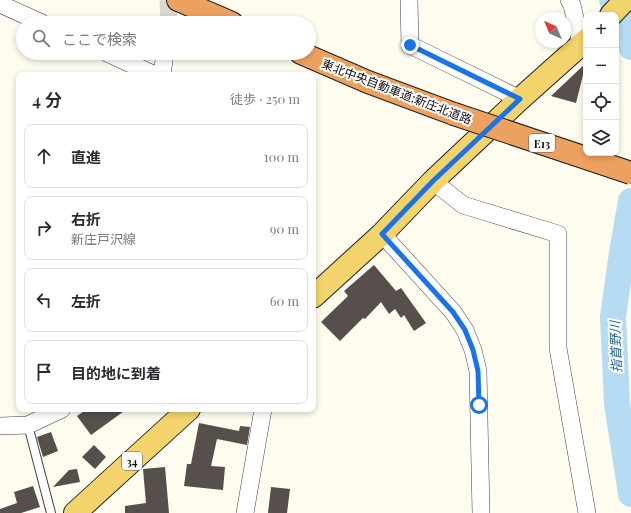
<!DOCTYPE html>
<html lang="ja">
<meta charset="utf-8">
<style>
:root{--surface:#fff;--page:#f2f2f3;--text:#2b2b33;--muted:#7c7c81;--line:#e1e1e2}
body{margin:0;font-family:"Playfair Display","Noto Sans JP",serif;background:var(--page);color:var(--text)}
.controls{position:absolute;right:12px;top:12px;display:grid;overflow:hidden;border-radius:8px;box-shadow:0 2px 6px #0003}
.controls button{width:36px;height:36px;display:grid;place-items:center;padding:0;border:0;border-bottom:1px solid var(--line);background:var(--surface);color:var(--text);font:20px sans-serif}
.compass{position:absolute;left:535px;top:12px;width:36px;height:36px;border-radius:50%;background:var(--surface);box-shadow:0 2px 6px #0003;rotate:316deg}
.stop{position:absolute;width:12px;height:12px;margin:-9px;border:3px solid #1a73e8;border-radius:50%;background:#fff}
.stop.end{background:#1a73e8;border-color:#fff;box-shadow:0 1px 4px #0008}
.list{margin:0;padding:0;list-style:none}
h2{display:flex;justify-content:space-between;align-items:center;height:52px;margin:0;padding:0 16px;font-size:17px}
h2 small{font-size:13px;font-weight:400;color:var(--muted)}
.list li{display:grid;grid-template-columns:26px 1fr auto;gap:12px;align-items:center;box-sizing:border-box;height:64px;margin:0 8px 8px;padding:0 8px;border:1px solid var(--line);border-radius:8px}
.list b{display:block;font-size:15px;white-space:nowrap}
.list p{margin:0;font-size:13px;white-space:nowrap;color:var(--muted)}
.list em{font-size:13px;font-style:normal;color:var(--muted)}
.icon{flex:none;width:22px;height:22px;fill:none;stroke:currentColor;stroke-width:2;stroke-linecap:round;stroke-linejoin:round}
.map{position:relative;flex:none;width:631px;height:513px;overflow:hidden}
.search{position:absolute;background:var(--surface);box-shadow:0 2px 6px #0003;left:16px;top:16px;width:300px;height:44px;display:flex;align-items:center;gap:10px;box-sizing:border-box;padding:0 14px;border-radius:22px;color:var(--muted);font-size:15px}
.panel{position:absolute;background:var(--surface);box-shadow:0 2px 6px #0003;left:16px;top:72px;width:300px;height:340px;border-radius:8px}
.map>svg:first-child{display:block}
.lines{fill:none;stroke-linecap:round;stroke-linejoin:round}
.river{stroke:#b6dcf3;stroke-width:26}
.building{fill:#564f4b}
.minor-tunnel{stroke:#dad7cd;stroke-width:17;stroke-dasharray:17 8;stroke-linecap:butt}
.service-casing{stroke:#414141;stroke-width:10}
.minor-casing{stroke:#414141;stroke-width:18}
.primary-casing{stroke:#1f1f1f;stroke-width:24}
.motorway-casing{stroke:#1f1f1f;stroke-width:24}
.service{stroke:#fff;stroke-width:8}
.minor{stroke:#fff;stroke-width:17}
.primary{stroke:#f2d36c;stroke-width:22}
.motorway{stroke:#eda15e;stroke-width:22}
.motorway-bridge-casing{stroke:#1f1f1f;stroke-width:24;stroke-linecap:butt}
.motorway-bridge{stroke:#eda15e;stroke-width:22}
.route{stroke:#1a73e8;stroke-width:5}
.labels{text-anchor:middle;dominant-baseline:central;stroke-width:4;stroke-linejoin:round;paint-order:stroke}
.shield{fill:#fff;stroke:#565656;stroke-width:1}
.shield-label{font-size:11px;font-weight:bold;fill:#0e0e0e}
.street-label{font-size:12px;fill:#0e0e0e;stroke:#fff}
.water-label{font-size:13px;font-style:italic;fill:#1d629a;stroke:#fff}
</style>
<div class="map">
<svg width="631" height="513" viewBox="0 0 631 513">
<rect width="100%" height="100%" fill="#fefbef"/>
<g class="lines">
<g class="river">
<path d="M612,0L631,47"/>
<path d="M631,201L622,253L613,317L617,403L631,494"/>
</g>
</g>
<g class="building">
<path d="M586,63L576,103L551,96Z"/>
<path d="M374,265L396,291L401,288L426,323L414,331L404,315L401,318L395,309L389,314L381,302L365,319L363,318L340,341L321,322L348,296L344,291Z"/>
<path d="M87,409H127L91,435L77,416Z"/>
<path d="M199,423L239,431L240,426L250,427L247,445L217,439L211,466L225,467L223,490L184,486L187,464H191Z"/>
<path d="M51,432L58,451L43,457L37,437Z"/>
<path d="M94,445L106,457L95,469L82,457Z"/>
<path d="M165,467L169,513H125V506L146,503L143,469Z"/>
<path d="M77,469L80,482L53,487L69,470Z"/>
<path d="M33,486L40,507L21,513H0V509L17,503L14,492Z"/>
<path d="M271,487L290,489L287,513H268Z"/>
</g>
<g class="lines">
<path class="minor-tunnel" d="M168,0L169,23"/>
<g class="service-casing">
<path id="service" d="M28,425L51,513"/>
</g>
<g class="minor-casing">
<g id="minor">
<path d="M409,0L410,45L520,99"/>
<path d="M569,0L572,5L581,44"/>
<path d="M0,4L42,23"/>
<path d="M107,53L155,75"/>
<path d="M162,75L165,53"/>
<path d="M433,181L463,205L558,234V348L587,513"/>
<path d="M382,234L453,312L465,330L473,350L478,371L481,513"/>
<path d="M0,426L28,425L62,409"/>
<path d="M245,513L263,409"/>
</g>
</g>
<g class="primary-casing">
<g id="primary">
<path d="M611,15L625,0"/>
<path d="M313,297L382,234L433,181L520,99L586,40"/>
<path d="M75,513L189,409"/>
</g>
</g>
<g class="motorway-casing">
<g id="motorway">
<path d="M178,0L232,23"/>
<path d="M301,53L368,82L454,114"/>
</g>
</g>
<use href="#service" class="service"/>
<use href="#minor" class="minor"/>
<use href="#primary" class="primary"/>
<use href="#motorway" class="motorway"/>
<g class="motorway-bridge-casing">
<path id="motorway-bridge" d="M454,114L631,173"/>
</g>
<use href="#motorway-bridge" class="motorway-bridge"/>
</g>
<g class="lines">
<path class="route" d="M410,45L520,99L433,181L382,234L453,312L465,330L473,350L478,371L479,405"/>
</g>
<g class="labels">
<g class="shield">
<rect x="529" y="134" width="26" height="18" rx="3"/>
<rect x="122" y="452" width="20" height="18" rx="3"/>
</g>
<g class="shield-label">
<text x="542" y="143">E13</text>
<text x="132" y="461">34</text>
</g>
<g class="street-label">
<text transform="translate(397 91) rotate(21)">東北中央自動車道;新庄北道路</text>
</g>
<g class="water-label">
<text transform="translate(615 347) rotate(-92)">指首野川</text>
</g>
</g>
</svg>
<div class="controls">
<button>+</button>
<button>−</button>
<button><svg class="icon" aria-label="locate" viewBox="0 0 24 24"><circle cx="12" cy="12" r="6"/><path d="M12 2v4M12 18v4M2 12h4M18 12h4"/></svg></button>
<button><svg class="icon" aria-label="layers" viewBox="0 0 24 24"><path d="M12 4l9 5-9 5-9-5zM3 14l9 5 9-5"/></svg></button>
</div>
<svg class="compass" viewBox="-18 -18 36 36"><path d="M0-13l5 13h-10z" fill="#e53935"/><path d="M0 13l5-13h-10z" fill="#7c7c81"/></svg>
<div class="stop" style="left:479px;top:405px"></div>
<div class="stop end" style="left:410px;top:45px"></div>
<div class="search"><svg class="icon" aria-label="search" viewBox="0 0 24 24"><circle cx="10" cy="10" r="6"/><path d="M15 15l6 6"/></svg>ここで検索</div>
<section class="panel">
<h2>4 分<small>徒歩 · 250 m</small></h2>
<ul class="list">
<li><svg class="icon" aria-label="ahead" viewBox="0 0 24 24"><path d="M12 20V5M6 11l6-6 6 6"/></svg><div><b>直進</b></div><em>100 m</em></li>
<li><svg class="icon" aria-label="right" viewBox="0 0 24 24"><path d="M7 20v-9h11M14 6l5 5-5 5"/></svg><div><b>右折</b><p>新庄戸沢線</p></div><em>90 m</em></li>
<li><svg class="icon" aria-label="left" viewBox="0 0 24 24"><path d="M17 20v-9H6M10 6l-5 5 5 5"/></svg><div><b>左折</b></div><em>60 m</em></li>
<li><svg class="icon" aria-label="arrive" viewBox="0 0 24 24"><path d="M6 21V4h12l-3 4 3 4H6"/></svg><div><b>目的地に到着</b></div></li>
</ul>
</section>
</div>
